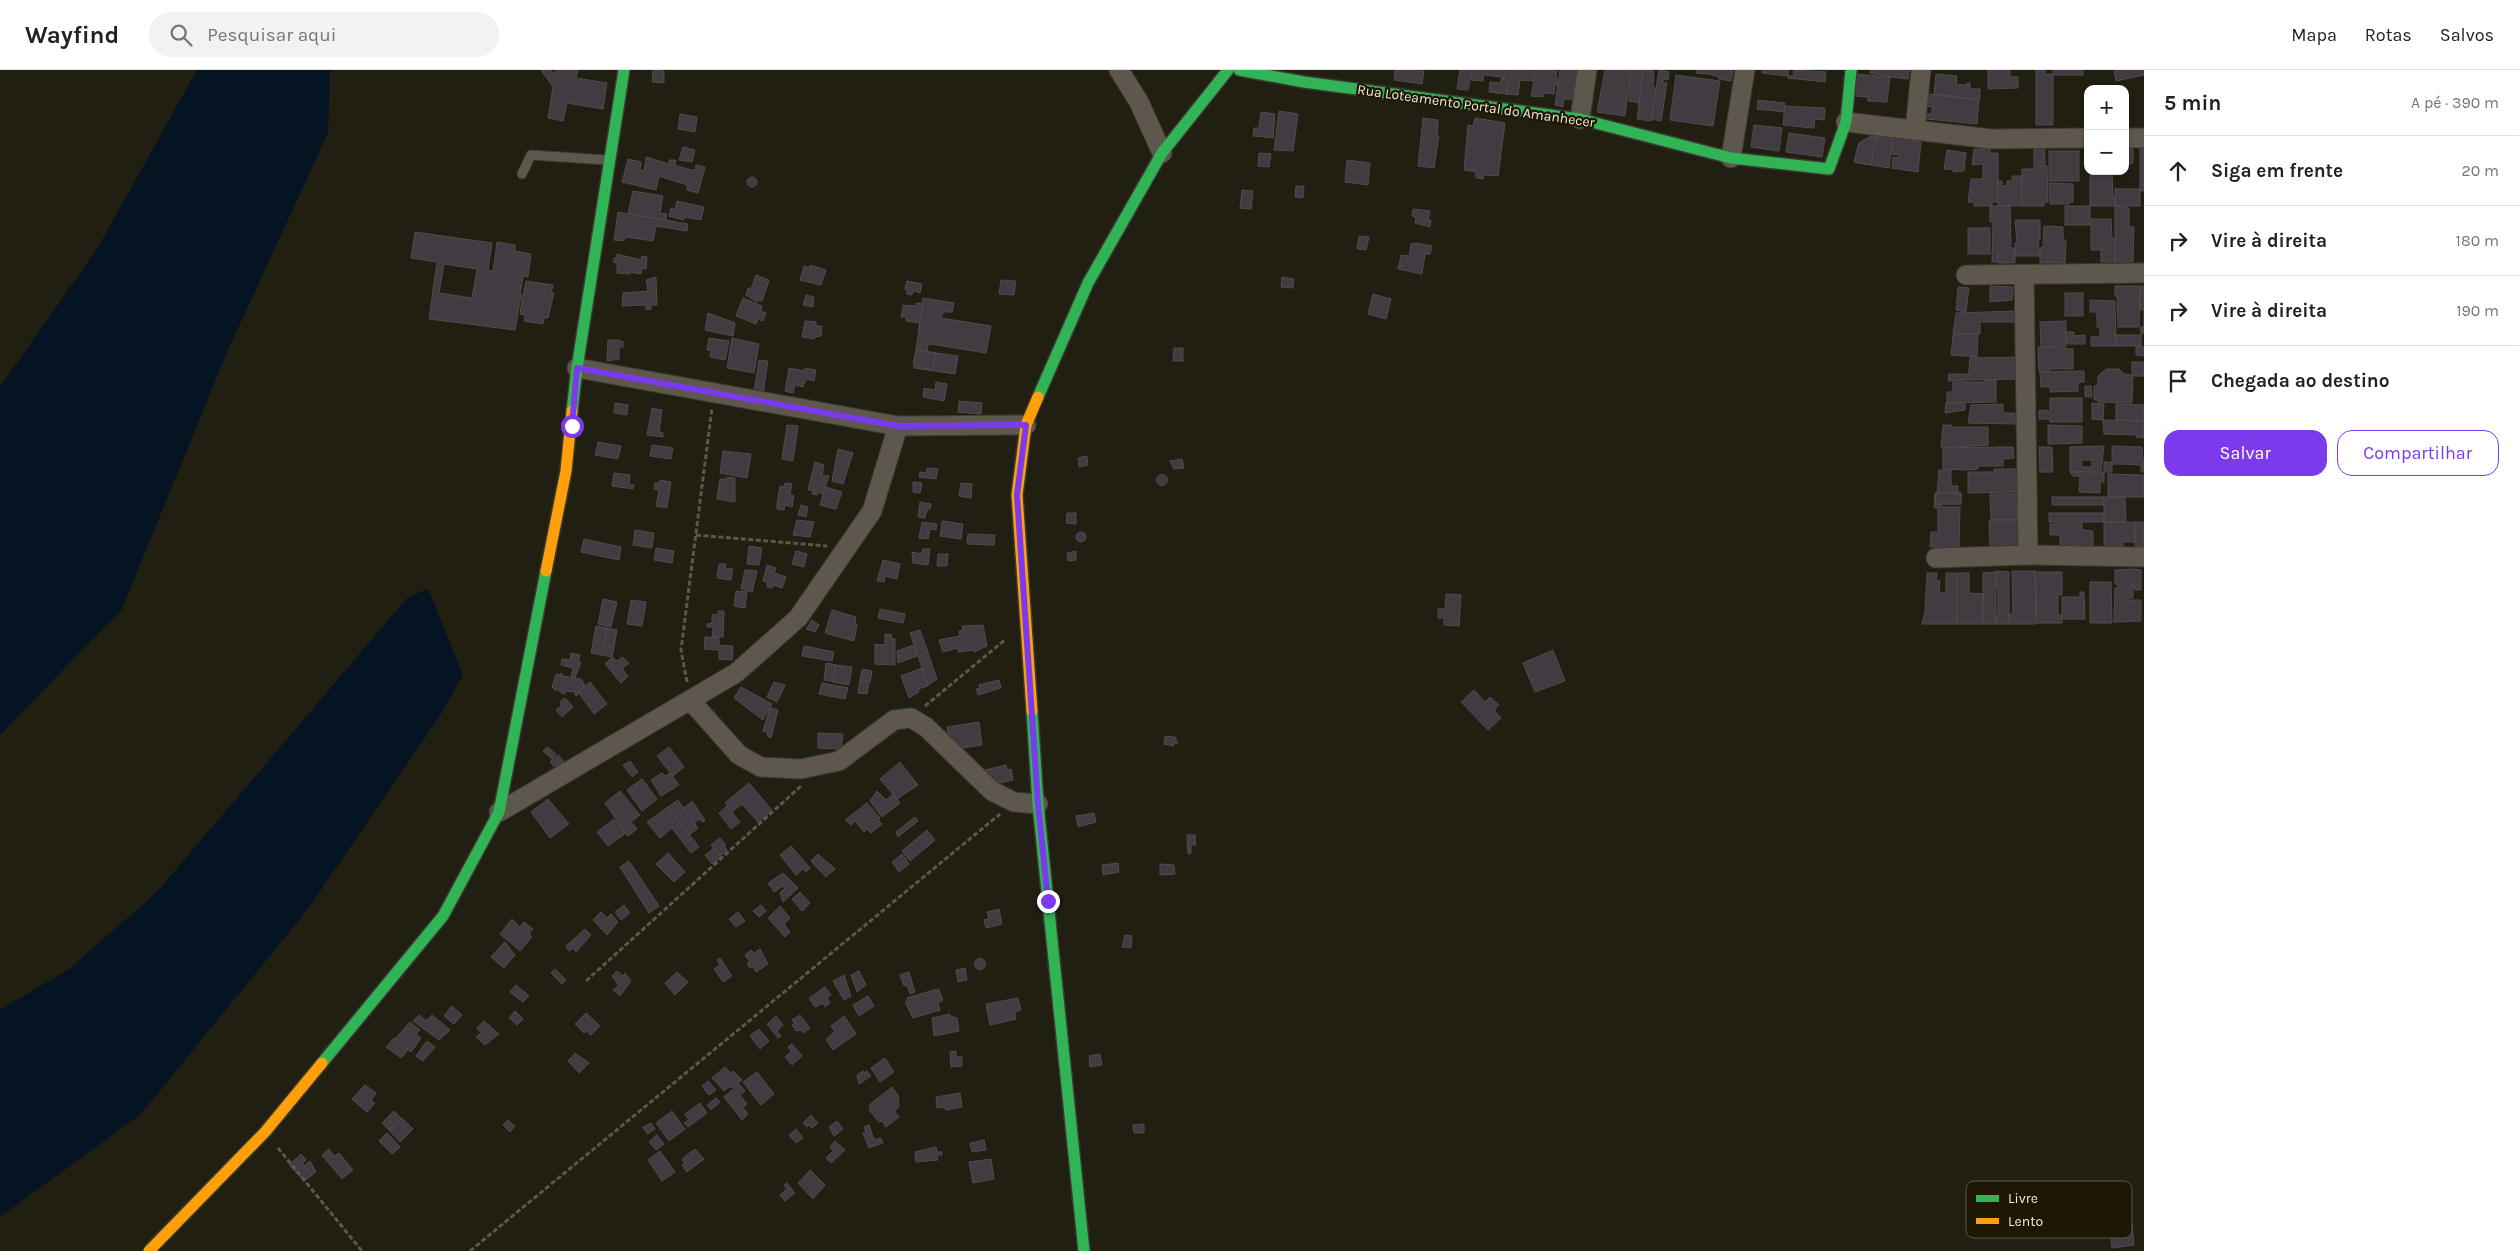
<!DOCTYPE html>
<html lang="pt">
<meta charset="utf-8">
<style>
:root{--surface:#fff;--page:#f2f2f2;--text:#222;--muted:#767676;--line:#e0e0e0;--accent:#7c3aed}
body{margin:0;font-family:Karla,sans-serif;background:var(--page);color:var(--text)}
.controls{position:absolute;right:15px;top:15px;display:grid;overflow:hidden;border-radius:10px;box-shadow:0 1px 4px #0004}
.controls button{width:45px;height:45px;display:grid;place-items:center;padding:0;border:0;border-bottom:1px solid var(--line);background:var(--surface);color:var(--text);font:25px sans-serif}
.stop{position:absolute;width:15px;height:15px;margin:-11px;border:4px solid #7c3aed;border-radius:50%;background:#fff}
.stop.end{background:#7c3aed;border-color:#fff;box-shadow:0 1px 5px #0008}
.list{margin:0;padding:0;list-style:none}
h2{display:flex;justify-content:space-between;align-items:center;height:65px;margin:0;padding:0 20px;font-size:21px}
h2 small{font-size:16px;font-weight:400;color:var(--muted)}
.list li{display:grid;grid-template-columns:32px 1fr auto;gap:15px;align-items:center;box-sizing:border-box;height:70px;padding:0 20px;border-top:1px solid var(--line)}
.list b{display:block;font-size:19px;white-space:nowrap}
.list em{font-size:16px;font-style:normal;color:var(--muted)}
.actions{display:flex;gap:10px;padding:15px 20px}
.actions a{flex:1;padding:11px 0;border:1px solid var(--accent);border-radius:15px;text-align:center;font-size:18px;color:var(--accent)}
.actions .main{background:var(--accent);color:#fff}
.icon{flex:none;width:28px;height:28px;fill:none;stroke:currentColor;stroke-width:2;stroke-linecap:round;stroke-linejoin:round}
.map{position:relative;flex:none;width:2144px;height:1181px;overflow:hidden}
header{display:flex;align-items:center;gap:30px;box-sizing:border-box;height:70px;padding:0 25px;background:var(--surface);border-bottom:1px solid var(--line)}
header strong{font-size:24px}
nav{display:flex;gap:28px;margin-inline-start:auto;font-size:18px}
.search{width:350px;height:45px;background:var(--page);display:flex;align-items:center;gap:12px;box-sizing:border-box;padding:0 18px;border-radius:28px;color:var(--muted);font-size:19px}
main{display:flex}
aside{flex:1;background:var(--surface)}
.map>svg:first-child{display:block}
.water{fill:#051422}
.building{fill:#423b41;stroke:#4f4c4b;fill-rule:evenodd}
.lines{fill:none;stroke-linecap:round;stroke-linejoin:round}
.lane-casing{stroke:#3c3a30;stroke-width:11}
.street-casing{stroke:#3c3a30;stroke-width:21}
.fast-casing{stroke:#3c3a30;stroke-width:14}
.slow-casing{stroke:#3c3a30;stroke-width:14}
.path{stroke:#5c574e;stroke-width:3;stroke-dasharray:5 2.5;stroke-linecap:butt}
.lane{stroke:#5d574e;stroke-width:9}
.street{stroke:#5d574e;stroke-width:19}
.fast{stroke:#30b455;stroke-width:11}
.slow{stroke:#ff9f0a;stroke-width:11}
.route{stroke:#7c3aed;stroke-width:6}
.labels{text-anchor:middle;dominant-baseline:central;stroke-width:4.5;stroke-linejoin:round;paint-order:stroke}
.street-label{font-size:14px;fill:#eeeadd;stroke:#1d1704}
.key{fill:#1d1704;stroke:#5c5645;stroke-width:1}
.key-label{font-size:14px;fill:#eeeadd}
</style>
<header>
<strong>Wayfind</strong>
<div class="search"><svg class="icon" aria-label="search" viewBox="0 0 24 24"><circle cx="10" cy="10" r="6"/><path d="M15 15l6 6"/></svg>Pesquisar aqui</div>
<nav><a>Mapa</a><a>Rotas</a><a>Salvos</a></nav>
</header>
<main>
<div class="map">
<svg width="2144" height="1181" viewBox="0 0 2144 1181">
<rect width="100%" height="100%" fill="#211e12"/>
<g class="water">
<path d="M197,0H330L328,63L227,282L122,539L0,665V317L97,179Z"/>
<path d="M428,519L463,605L439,647L308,839L141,1044L0,1147V940L69,899L156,823L408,527Z"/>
</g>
<g class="building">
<path d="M541,0H551L555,6L556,0H578L576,8L607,13L603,39L567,33L563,51L548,48L553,17Z"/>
<path d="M653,0L664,1V13L652,12Z"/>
<path d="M1395,0L1424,1L1422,14L1394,10Z"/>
<path d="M1460,0H1485L1483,11L1471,10V4L1468,20L1457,19Z"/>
<path d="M1486,0H1508L1507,8L1486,5Z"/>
<path d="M1510,0H1534L1533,11L1520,10L1518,25L1506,24Z"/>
<path d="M1536,0H1557L1556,9H1559L1558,15H1555L1554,24L1544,23L1543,27L1531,26Z"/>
<path d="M1560,0H1576L1572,30L1564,29L1563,37L1555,35Z"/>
<path d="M1605,0H1631L1625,46L1597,42Z"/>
<path d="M1631,0H1643L1639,33L1629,31Z"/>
<path d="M1643,0L1654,1L1653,18H1656L1651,51L1637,49Z"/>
<path d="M1659,0L1669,2L1668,10L1663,9V13H1667L1661,51L1651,49Z"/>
<path d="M1697,0H1733L1731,11L1719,9V7L1709,4L1696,3Z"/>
<path d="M1762,0H1788V6L1762,3Z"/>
<path d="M1794,0L1826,2L1825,12L1788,8V6H1793Z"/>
<path d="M1871,0H1909L1908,9L1882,6V5L1870,3Z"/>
<path d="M1988,0H2010V7H2018V18L1988,19Z"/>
<path d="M2036,0H2045V4H2053V0H2083V5H2053V55H2036Z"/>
<path d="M2114,0H2144V5L2116,11Z"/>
<path d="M1855,4L1890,7L1887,32L1868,31V27L1856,26Z"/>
<path d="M1936,4L1957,6L1956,14L1967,15V13H1970V19H1980V29L1934,24Z"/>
<path d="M1676,5L1720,11L1713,56L1670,50Z"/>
<path d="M1502,8L1509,10L1506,24L1489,22L1490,12L1500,13Z"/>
<path d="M1928,24L1979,30L1977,54L1927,49V44H1932V37L1927,36Z"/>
<path d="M1758,30L1785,33L1784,42L1757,39Z"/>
<path d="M1785,36L1825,38L1824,50L1815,49L1814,58L1783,55Z"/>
<path d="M1279,41L1298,44L1293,81L1274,80Z"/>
<path d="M1261,42L1275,44L1273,68L1253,66L1254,58H1259Z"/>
<path d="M680,44L697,47L695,62L678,59Z"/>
<path d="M1423,48L1438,50L1437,65L1439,66L1434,98L1418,96Z"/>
<path d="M1475,48L1505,53L1498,106L1484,105L1483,109L1476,108V102L1464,100L1468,55L1473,56Z"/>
<path d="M1754,55L1782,58L1779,81L1751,77Z"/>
<path d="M1789,63L1825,68L1822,87L1786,82Z"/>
<path d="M1871,66L1893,68L1889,98L1854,92L1859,73Z"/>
<path d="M1871,66L1876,67L1871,95L1854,92L1859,73Z"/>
<path d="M1893,67L1921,72L1918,102L1892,98L1893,87L1898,88L1899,85L1891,84Z"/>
<path d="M2034,76H2044L2045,95L2039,96H2047L2048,132H2044V136H2022V99H2034Z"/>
<path d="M683,77L695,80L692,92L679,90Z"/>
<path d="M1974,79H1990V83H1998V132H1992V136H1974V132H1968L1971,109H1983V94L1972,95Z"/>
<path d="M2125,79H2133V93L2125,94Z"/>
<rect x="2140" y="79" width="4" height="42"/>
<path d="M1947,80L1966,83L1964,101L1953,102L1954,100L1944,99Z"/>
<rect x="2049" y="81" width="30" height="30"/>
<path d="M1259,83L1271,84L1269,97L1258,96Z"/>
<path d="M647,87L669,94V90H676L675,95L691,100H695L696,95L705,97L698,123L687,120V115L659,106L656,120L622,112L628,89L641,92L640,100L644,101L646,90L645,88Z"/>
<path d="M1347,90L1370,93L1368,115L1345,112Z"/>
<path d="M2090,101H2112L2113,128H2115V136H2090Z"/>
<path d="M2012,106H2022V136H1998V111H2002V116H2007V111H2012Z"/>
<circle cx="752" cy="112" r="5"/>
<path d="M2049,113L2073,114V132H2069V134H2050Z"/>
<path d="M1296,116H1304L1303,128L1295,127Z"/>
<rect x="2115" y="119" width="25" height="17"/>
<path d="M1242,120L1253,121L1251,139L1240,138Z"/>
<path d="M633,121L663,126L660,143L667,144L666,150L628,144Z"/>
<path d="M677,131L704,137L701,150L684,147V150L669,146L671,138L675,139Z"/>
<path d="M1990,136H2010L2011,178H2015V193H1998V183L1997,192H1992L1993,152H1990Z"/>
<rect x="2065" y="136" width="25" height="19"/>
<path d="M2115,136L2129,138V157H2134L2133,192H2115Z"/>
<path d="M1413,139L1430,141L1428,150H1431L1430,157L1415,153L1416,147L1412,146Z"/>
<path d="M618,142L688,154L687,161L656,156L653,171L626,167L623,171L614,170Z"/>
<path d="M2091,149H2111L2112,168H2115V192H2101V180H2091Z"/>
<path d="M2015,150H2040V170H2038L2040,186H2015V173H2017Z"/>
<path d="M2044,156L2063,157V170H2066L2065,193H2040V178L2043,177Z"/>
<rect x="1968" y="158" width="22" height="26"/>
<path d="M415,162L492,173L488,200L493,201L497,172L515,175V181L531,184L528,207L523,206L520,225L523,226L526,211L553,215L551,223H554L548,248H544L543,254L524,251L525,245L520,244L522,231L520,230L515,260L429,249L437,192L411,188ZM444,194L477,199L472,228L439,223Z"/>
<path d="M1359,166L1369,167L1366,180L1357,179Z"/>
<path d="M1416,173L1432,176L1430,184H1425L1422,204L1398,199V196H1402L1399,195L1401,185L1409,186L1411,174Z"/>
<path d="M617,184L641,190L642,186L647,187L646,199L642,198L641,204L630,202V204L617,203V193H614V188H617Z"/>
<path d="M810,195L826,200L821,215L800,210L804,196L809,198Z"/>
<path d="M756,205L769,210L762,231L758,230L757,232L746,225L748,218L751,219Z"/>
<path d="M656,207L657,235H651V239L646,240V235L622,236L623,223L648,221L646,210Z"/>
<path d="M1282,207L1294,209L1293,218L1281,217Z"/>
<path d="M1001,210L1016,211L1014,225L999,224Z"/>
<path d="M907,211L922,214L920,223L913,221L912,225L907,224V220L905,219Z"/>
<path d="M1990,216L2013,217L2012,230L1990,232Z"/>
<path d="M2115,216H2140L2139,257H2118L2117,226H2115Z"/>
<path d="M2140,216H2144V263L2141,264L2140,257H2144V240H2140Z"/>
<path d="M1958,217L1969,218L1966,242L1956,240Z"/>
<rect x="2065" y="223" width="18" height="23"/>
<path d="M1373,224L1391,229L1386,249L1368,244Z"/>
<path d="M806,225L814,227L813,237L803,235Z"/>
<path d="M743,228L762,236L761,241L766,243L763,251L758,249L756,254L736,246Z"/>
<path d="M923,228L954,233L952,242H943L941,248L991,256L986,283L931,274L928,275L927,282L916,280Z"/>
<path d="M2090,230L2115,231L2116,276H2091V267L2100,266V257H2097V242H2090Z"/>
<path d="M916,233L923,234L920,253L906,251V247H901L903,235L916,236Z"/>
<path d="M2016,241V252H1980V264H1953L1956,243Z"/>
<path d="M708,243L735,253L733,266L705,260Z"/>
<path d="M805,251L816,252V256H822L821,266L814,267V269L802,267Z"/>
<path d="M2066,251V277H2041L2040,252Z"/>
<path d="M2066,262H2074V266L2085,265V274H2066Z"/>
<path d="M1969,264H1978L1977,287L1951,285L1953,265Z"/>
<rect x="2116" y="265" width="25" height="11"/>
<path d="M709,268L729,271L725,290L710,287L711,280H707Z"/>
<path d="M732,268L759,274L754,303L727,298Z"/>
<path d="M608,270H619L623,272V277H619V289L607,291Z"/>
<path d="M2136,276L2144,277V286L2136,285Z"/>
<path d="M2038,277L2073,279V299H2049V302H2039Z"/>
<path d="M1174,278H1183V291H1173Z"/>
<path d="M916,280L958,286L955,304L914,298Z"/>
<path d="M916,280L936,283L932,301L913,294Z"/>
<path d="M2017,287V309L1968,310L1970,288Z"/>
<path d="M759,290L768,291L763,324L754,322Z"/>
<path d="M2132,292H2144V306H2133L2132,333L2098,332V330H2094V316H2098V306L2106,299H2119L2124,304L2132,305Z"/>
<path d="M789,298L805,301V298L816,300L814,311L806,309L803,317L795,315L793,323L785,321Z"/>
<path d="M2084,301V312H2078V321L2050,322V317H2041L2040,302Z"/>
<path d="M1949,304H1967V310L1948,311Z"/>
<path d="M1985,310H1996V332L1947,333V322H1953V312H1985Z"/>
<path d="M936,312L947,314L944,331L923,327L924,318L935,320Z"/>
<path d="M2085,316H2091L2092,327H2085Z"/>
<path d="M2050,328H2082V352H2050V349H2039V340L2050,341Z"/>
<path d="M959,331L982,333L981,344L958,342Z"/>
<path d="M615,333L628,335L627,345L614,343Z"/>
<path d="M1946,333H1965V340L1945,343Z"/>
<path d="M2092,333L2104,334L2103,350L2092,349Z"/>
<path d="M2003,334V343H2015L2016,354L1968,353L1971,335Z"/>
<path d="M2116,334L2144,335V351L2116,350Z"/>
<path d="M652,338L662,340L659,362L663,363V367L647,365Z"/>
<path d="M2103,350L2144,351V368L2136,367L2137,365L2104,364Z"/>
<path d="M787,355L798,356L793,391L782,389Z"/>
<path d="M1943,355H1951L1952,357H1988V375L1941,378Z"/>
<path d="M2048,355L2082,356V373L2048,374Z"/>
<path d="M598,372L621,376L618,389L595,385Z"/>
<path d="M652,375L673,378L671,389L650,386Z"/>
<path d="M2104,376L2101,401L2070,402V377ZM2082,390H2092V397H2082Z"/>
<path d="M2112,376L2142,377L2144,402H2141V395L2120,394H2112V402H2104V392H2112Z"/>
<path d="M1993,377V380L1995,377H2013L2014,388L2003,389V396H1978V399L1967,400L1943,399V378Z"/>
<path d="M2039,377H2052L2053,402H2040Z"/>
<path d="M838,379L853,383L843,414L832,411Z"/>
<path d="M723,381L751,384L747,408L720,403Z"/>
<path d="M1087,386L1088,395L1079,397L1078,388Z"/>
<path d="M1182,389L1184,398L1174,399L1170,391Z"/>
<path d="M815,392L824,395L822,405L829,406L823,424L818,422L817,425L812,424L813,420H808Z"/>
<path d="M927,398L938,399L936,409L919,407L920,402L926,403Z"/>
<path d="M1994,399H2017V422L1968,423V402H1994Z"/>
<path d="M1939,400H1951V416H1958V423H1937Z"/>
<path d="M2070,402H2104V412H2100V423L2079,422L2080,406H2073Z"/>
<path d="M614,403L630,405L629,414L634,415L633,419L612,416Z"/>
<path d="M2108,404L2144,405V427H2108Z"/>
<circle cx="1162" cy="410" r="5.5"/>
<path d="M727,407L735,408V432L717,429L720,409H727Z"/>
<path d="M660,410L671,412L667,438L656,436L659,420L654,419L655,413H659Z"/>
<path d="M913,412L922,413L920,423L913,422Z"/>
<path d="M785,413L792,414L790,425L794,426L792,437L785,435L784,440L777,439V433L780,416L784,417Z"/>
<path d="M961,413L972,414L971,428L959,426Z"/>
<path d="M825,417L842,422L836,439L820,435Z"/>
<path d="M1935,423H1961V434H1941V437H1960L1959,478L1930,477L1931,462H1938V438H1934Z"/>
<path d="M1936,423H1961V434H1935Z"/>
<path d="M1990,424H2017V450H1991Z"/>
<rect x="2052" y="427" width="52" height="8"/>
<path d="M2104,427H2125L2126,452H2104Z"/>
<path d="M920,432L931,434L930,439H927L925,448L918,447Z"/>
<path d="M801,435L808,437L806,447L798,445Z"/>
<path d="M1067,443H1076V454L1066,453Z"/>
<rect x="2049" y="443" width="55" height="9"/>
<path d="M797,450L814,452L810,467L793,465Z"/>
<path d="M1989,450H2018V478H2011V475H2000V478H1990Z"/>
<path d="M942,451L963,454L961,469L940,466Z"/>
<path d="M922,452L937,454L936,460L930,459L928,469L919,468Z"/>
<path d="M2104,452H2135V472H2123V478H2104Z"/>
<path d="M2135,452H2144V477L2135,476Z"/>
<path d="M2082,453V460L2093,461V477L2060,475V465H2050V454Z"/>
<path d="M635,460L654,463L652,478L633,475Z"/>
<circle cx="1081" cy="467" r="5"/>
<path d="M968,464L995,465L994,475L967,474Z"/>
<path d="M584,469L621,477L619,490L581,482Z"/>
<path d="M749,476L762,478L759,495L747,494Z"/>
<path d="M656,478L674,481L672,493L654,490Z"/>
<path d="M923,479H930L928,495L913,493L912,482L922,484Z"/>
<path d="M796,481L807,484L804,497L792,494Z"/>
<path d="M1076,481V490L1068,491L1067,483Z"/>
<path d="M938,484H948L947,496H937Z"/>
<path d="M883,490L900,494L897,509L885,506L884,512L877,511Z"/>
<path d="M719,494H726L725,498L733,499L731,510L717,508Z"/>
<path d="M767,495L776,498L774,503L786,507L782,518L774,515L772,518L767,517L768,513L763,511Z"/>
<path d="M2134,499L2141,500V520H2135L2133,514V528H2125V530H2141V551L2114,552L2115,518H2118V514H2115V500Z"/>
<path d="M745,500L757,501L752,522L741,519Z"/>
<path d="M1996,501L2009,502V554H1996V546H1998V517H1996Z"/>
<path d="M2012,501H2035L2036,554H2009V544H2013Z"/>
<path d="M1996,502V554H1983V503Z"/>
<path d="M2035,502H2062V525H2058V545H2062V553H2037Z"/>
<path d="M1927,503H1937L1936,510L1940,511L1939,523H1946V503H1957V554H1922L1925,543Z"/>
<path d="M1957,503H1969V523L1983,524V554H1957Z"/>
<path d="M2090,512H2111L2112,553H2090Z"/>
<path d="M736,521L747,522L745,538L734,536Z"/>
<path d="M2080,522H2084L2085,549H2062V527H2080Z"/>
<path d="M1446,524L1461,525L1459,556L1444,555V548H1438V539H1445Z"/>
<path d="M603,529L617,532L611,557L598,554Z"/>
<path d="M631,530L646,532L642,556L627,554Z"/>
<path d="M880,539L905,544L903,553L878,548Z"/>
<path d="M832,540L856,547L855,554L857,555L854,571L825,563Z"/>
<path d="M718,541H724L723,567H712L713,557H707V554L712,553V545L718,544Z"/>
<path d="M812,550L819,555L815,562L806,559Z"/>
<path d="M983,555L987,576L974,582V580L958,582V578L943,582L939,570L960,566L959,561L963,560L962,556Z"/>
<path d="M596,556L607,558L604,575L614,577L612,587L591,583Z"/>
<path d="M607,558L617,560L614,577L604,575Z"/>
<path d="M920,560L937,609L928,615L910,563Z"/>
<path d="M885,564L892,565L891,569H895V595L875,594V574L885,575Z"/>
<path d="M705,567L719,568V575L733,576L732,590L719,589V580L704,579Z"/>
<path d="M914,575L917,586L898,593L897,581Z"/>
<path d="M804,576L834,582L832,591L802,586Z"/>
<path d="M1553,580L1565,611L1535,622L1523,593Z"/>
<path d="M571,583L580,585L578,592H581L575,608L571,606L573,598L561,595L562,589L570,590Z"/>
<path d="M612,587L617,591L622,587L629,593L622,599L628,606L621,613L605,594Z"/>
<path d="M826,593L836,595L833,611L824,610Z"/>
<path d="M836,595L852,597L849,615L832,612Z"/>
<path d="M922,598L928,616L918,619L919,622L909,628L901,606Z"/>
<path d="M862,599L872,601L870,612L860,610Z"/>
<path d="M561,603L563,606L581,609L585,616L576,626L574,622L566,621L564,624L560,622V620H555L552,617L556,604L560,605Z"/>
<path d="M860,610L869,612L867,624L858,623Z"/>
<path d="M999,610L1001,618L978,625L976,619L980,618L979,615Z"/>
<path d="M590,612L607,634L594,644L578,622Z"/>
<path d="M774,612L785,615L777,632L767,627Z"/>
<path d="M822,613L848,618L845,629L819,624Z"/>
<path d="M741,617L772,634L763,650L734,628Z"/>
<path d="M1474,620L1485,632L1490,627L1499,635L1494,640L1501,648L1488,660L1461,632Z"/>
<path d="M565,628L573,637L562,647L556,640L562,635L560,632Z"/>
<path d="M770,638L778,640L771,668L767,666L768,663L763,661Z"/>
<path d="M979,652L982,675L951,680L947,657Z"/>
<path d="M818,663L843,664L841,679L818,678Z"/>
<path d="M1165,666L1175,667L1178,673H1174V676L1164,674Z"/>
<path d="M547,677L556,684L552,689L543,681Z"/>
<path d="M669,677L684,697L673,706L657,686Z"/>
<path d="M558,685L565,693L557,700L550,692Z"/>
<path d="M630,691L638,702L632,707L623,695Z"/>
<path d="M900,692L918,715L897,729L880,709Z"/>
<path d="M1006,695L1007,700L1011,699L1013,710L990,715L977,702Z"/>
<path d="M662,703L665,706L670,703L679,715L661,726L651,710Z"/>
<path d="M642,709L657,729L642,741L627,720Z"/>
<path d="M749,713L772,740L758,752L742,734L732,742L725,733Z"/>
<path d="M620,721L640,745L631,752L637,759L628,766L605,733Z"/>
<path d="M877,721L886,730L893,724L900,733L882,747L870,731Z"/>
<path d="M548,729L569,754L550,768L531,742Z"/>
<path d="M678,730L698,758L689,765L668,737Z"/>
<path d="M692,731L705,750L703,752L699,749L694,753L683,739Z"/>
<path d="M867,733L880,748L878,750L882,754L871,763L867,759L864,762L855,751L851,755L845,750Z"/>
<path d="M727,736L740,752L731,759L719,743Z"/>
<path d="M668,737L699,777L691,783L672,758L660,768L647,752Z"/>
<path d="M1094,743L1096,752L1078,757L1076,746Z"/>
<path d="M915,747L918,751L898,767L896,762Z"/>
<path d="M614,749L626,763L608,776L597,762Z"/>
<path d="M927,760L935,770L910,791L902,781Z"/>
<path d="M1187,765H1195L1196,775H1191V783L1188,784Z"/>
<path d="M720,768L726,775L724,777L727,780L720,786L711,775Z"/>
<path d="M791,776L810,798L806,802L803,799L796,805L780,785Z"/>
<path d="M714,778L721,787L712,794L705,785Z"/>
<path d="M668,783L685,802L674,812L656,794Z"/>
<path d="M818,784L835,799L826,807L811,791Z"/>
<path d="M902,784L909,794L899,802L892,792Z"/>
<path d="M629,791L659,836L649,843L620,797Z"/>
<path d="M1118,793L1119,802L1103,805L1102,795Z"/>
<path d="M1160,794L1174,795L1175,804L1160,805Z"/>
<path d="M783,803L798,818L783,832L780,823L785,818L783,816L774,822L768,813Z"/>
<path d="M800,822L810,833L802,841L792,829Z"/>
<path d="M624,835L630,843L621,850L615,842Z"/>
<path d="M761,835L766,841L759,847L753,841Z"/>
<path d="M780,836L790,848L784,854L790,862L785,867L768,848Z"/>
<path d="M999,839L1002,854L986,858L984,850L989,849L987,842Z"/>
<path d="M601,842L607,848L611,844L618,852L607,865L593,850Z"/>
<path d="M738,842L745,851L736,857L729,849Z"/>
<path d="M512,849L520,857L524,852L533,859L529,864L532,867L520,881L500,864Z"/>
<path d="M585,859L591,865L576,882L573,878L569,881L566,876Z"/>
<path d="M1125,865L1132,866L1131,878L1122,877Z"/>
<path d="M505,872L515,885L504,898L491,887Z"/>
<path d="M760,879L768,894L756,902L753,896L750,898L747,894L750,892L745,885L751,880L754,883Z"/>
<path d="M720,888L732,906L723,912L714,899L720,895L717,890Z"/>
<circle cx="980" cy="894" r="5.5"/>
<path d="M965,898L967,910L958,912L956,900Z"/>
<path d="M555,899L566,910L562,914L551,903Z"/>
<path d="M617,901L623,906L625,903L631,911L620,926L613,920L619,915L612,906Z"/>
<path d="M859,901L866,915L857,922L851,905Z"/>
<path d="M677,902L688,912L675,925L665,913Z"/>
<path d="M909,902L915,922L910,924L907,915L904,916L900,905Z"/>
<path d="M844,905L851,926L844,930L833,911Z"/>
<path d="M516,915L529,926L523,932L510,922Z"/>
<path d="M825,917L831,925L827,928L830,933L825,937L823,933L815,937L809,928Z"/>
<path d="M937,919L939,920L943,930L938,933L940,940L913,948L905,932L907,931V928Z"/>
<path d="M868,926L874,936L859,946L853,935Z"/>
<path d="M1018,928L1021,940L1015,942L1016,949L990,955L986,934Z"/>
<path d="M452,936L462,945L454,954L444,946Z"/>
<path d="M515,941L523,949L517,955L509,948Z"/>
<path d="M586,943L600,956L591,965L586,961L584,963L575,954Z"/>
<path d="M950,944V946L957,948L959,961L934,966L932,948Z"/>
<path d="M419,945L426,951L432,945L450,960L439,970L413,951Z"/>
<path d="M800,945L810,958L803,963L801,960L796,961L792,955L795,953L792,950Z"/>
<path d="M776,946L783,955L777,961L781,966L778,968L767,954Z"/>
<path d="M844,946L856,964L833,980L826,969L835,962L831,956Z"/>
<path d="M484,951L499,964L485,975L476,967L481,963L477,958Z"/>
<path d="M410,952L420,960L416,964L421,968L411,982L395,969Z"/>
<path d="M759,959L769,971L760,979L750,966Z"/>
<path d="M394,968L408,980L401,988L386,977Z"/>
<path d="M427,971L435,977L423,991L416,986Z"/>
<path d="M792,974L802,986L792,995L785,987L791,981L788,977Z"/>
<path d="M956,981V987H962V996L951,997L950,982Z"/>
<path d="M575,983L589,993L579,1003L568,991Z"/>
<path d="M1100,984L1102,995L1090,997L1089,986Z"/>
<path d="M885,988L894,1002L880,1012L871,998Z"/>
<path d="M725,997L731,1003L733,1001L742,1010L732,1018L730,1016L724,1021L712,1008Z"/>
<path d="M863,1001L864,1003L867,1001L871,1006L859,1014L857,1005Z"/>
<path d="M757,1002L774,1024L761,1035L743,1012Z"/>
<path d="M708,1011L716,1020L709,1025L702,1016Z"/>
<path d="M739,1014L745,1021L740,1025L747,1034L743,1038L748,1044L742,1050L724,1027Z"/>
<path d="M365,1015L376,1023L371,1030L375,1033L367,1042L352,1029Z"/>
<path d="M892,1017L898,1025L899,1037L894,1041L899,1047L886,1057L882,1051L879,1052L869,1040L871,1038L869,1035Z"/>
<path d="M960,1023L962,1037L946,1040L945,1037L937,1038L936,1027Z"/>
<path d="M716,1028L720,1032L711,1040L707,1035Z"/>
<path d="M700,1033L707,1043L688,1057L684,1053L689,1050L685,1044Z"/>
<path d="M394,1041L402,1049L389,1060L382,1053Z"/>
<path d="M672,1041L685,1059L669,1071L656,1053Z"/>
<path d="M811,1045L818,1053L812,1058L809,1055L807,1057L803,1053Z"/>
<path d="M402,1048L413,1059L400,1072L389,1060Z"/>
<path d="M508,1050L515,1056L510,1062L503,1055Z"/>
<path d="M837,1051L843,1059L834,1066L829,1057Z"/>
<path d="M651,1053L655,1059L647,1064L643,1057Z"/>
<path d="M1144,1054V1063H1134L1133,1055Z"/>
<path d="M869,1055L874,1070L881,1068L883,1073L869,1078L863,1063L866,1062L864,1057Z"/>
<path d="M796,1059L803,1068L796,1073L789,1065Z"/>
<path d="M387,1063L400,1077L392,1084L379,1071Z"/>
<path d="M657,1065L664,1074L656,1080L649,1072Z"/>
<path d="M984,1070L986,1080L972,1082L970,1073Z"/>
<path d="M835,1071L845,1080L831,1093L826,1088L833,1081L830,1077Z"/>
<path d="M936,1077L937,1082H942V1085H937L938,1090L916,1092L915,1082Z"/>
<path d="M329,1079L334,1086L339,1083L353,1100L342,1109L322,1085Z"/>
<path d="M695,1079L704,1089L687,1102L682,1095L685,1093L682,1089Z"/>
<path d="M660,1081L675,1102L662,1111L648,1090Z"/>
<path d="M301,1084L306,1090L301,1096L304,1095L312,1105L304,1111L289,1095Z"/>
<path d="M991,1089L994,1109L973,1113L969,1092Z"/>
<path d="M310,1091L316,1102L312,1105L304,1096Z"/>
<path d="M810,1100L825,1115L813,1129L798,1113Z"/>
<path d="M787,1113L795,1123L785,1131L780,1125L787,1119L784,1115Z"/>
<path d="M2131,1144L2134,1175L2112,1178L2109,1146Z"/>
</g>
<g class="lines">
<g class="lane-casing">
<path id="lane" d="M522,104L531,85L607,90"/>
</g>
<g class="street-casing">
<g id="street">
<path d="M1119,0L1139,32L1162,83"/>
<path d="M1580,49L1587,0"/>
<path d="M1846,52L1991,69L2088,68"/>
<path d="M1915,60L1921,0"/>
<path d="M2125,68H2144"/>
<path d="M1731,88L1745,0"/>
<path d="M2024,204L2028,485"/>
<path d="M1966,205L2144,203"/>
<path d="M577,298L898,356L1026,355"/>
<path d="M1936,488L2028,485L2144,487"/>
<path d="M690,630L739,685L761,697L801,699L839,691L894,650L911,648L926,657L992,721L1014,732L1038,734"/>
<path d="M499,742L736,603L798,548L872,441L898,356"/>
</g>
</g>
<g class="fast-casing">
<g id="fast">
<path d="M1239,0L1304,12L1580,49L1731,88L1829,99L1846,52L1851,0"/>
<path d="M1038,327L1088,213L1162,83L1228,0"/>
<path d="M572,341L577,298L624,0"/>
<path d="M1032,641L1038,734L1084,1181"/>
<path d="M322,993L443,846L499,742L546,501"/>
</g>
</g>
<g class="slow-casing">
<g id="slow">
<path d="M546,501L566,401L572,341"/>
<path d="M1032,641L1017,425L1026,355L1038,327"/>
<path d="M149,1181L265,1062L322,993"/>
</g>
</g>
<g class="path">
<path d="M696,465L827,476"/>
<path d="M687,612L681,580L712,338"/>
<path d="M925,636L1006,569"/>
<path d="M586,911L801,716"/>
<path d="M278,1078L362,1181"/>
<path d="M470,1181L1000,744"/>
</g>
<use href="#lane" class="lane"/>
<use href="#street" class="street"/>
<use href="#fast" class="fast"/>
<use href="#slow" class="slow"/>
</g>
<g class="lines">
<path class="route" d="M572,356L577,298L898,356L1026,355L1017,425L1038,734L1048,831"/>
</g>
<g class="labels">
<g class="street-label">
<text transform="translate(1476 36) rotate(8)">Rua Loteamento Portal do Amanhecer</text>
</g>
</g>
<rect x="1966" y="1111" width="166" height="57" rx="8" class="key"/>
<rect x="1976" y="1125" width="23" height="7" fill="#30b455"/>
<rect x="1976" y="1148" width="23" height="6" fill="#ff9f0a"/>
<g class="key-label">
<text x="2008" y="1133">Livre</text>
<text x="2008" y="1156">Lento</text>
</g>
</svg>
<div class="controls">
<button>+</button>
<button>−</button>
</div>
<div class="stop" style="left:572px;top:356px"></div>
<div class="stop end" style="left:1048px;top:831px"></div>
</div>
<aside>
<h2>5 min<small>A pé · 390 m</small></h2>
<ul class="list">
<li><svg class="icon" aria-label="ahead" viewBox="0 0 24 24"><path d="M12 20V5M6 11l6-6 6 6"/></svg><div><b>Siga em frente</b></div><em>20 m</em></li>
<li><svg class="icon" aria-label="right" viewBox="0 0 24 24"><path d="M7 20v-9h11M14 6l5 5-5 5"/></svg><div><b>Vire à direita</b></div><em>180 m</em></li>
<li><svg class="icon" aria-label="right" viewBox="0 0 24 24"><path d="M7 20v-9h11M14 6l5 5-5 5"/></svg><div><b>Vire à direita</b></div><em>190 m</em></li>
<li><svg class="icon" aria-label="arrive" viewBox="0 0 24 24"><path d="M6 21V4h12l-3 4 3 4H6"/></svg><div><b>Chegada ao destino</b></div></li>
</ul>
<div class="actions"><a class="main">Salvar</a><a>Compartilhar</a></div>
</aside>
</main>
